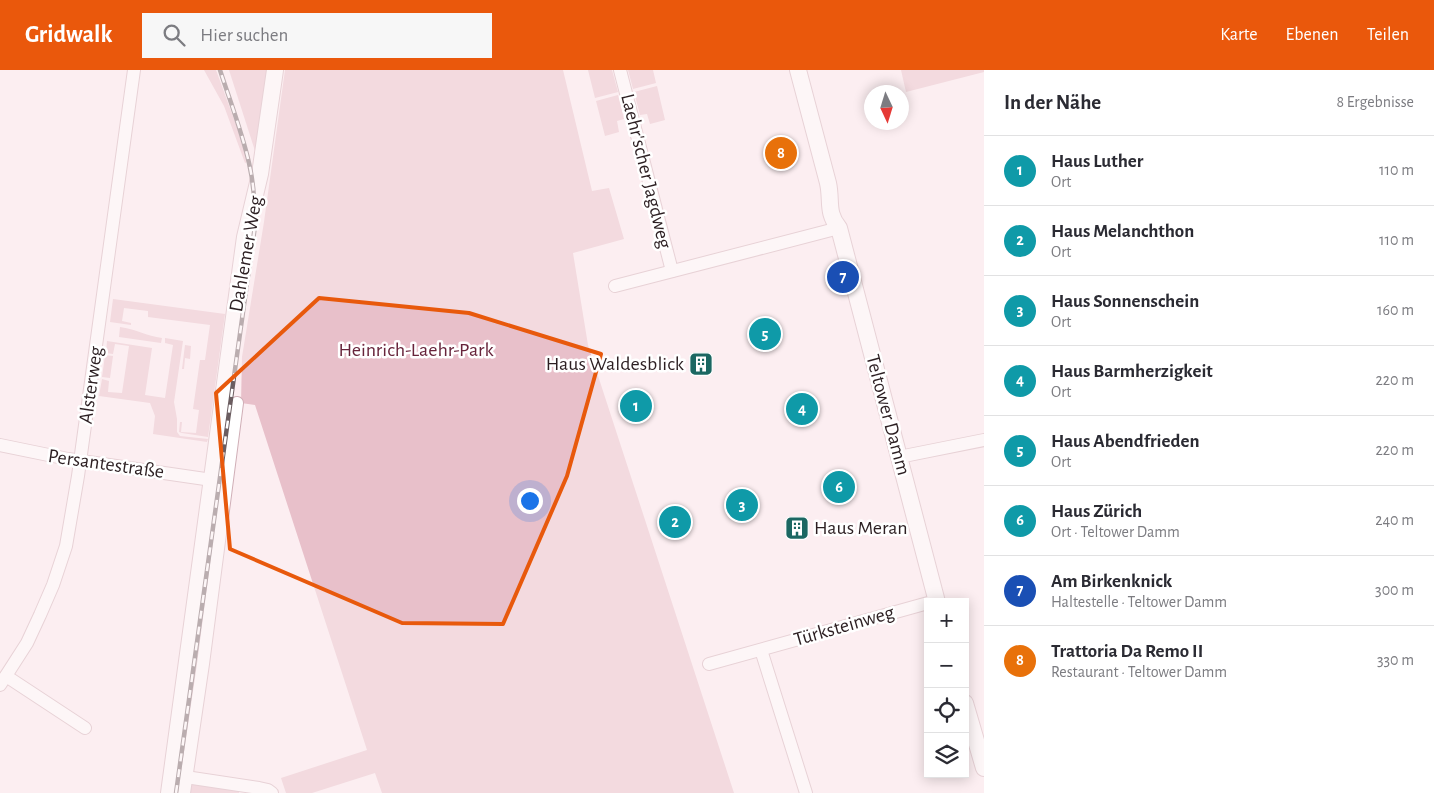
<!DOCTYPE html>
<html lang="de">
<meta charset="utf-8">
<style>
:root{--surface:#fff;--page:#f7f7f7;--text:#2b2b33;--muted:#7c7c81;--line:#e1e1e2;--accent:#ea580c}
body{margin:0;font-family:"Alegreya Sans",sans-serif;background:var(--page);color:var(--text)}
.controls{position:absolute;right:15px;bottom:15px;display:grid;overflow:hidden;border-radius:0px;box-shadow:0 2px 12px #0003}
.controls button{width:45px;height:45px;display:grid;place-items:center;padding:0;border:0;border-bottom:1px solid var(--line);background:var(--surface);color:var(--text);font:25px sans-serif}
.compass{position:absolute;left:864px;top:15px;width:45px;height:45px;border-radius:50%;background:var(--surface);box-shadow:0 2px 12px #0003;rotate:176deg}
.you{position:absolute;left:529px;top:430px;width:18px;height:18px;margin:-12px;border:4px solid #fff;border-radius:50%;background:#1a73e8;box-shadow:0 0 0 8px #1a73e833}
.badge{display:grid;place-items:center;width:32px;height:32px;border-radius:50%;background:var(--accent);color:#fff;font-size:16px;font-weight:700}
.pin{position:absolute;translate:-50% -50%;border:2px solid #fff;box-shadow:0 1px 5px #0006}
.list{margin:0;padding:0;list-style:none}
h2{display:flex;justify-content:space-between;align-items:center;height:65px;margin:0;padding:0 20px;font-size:21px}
h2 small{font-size:16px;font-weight:400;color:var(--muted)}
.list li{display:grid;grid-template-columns:32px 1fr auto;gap:15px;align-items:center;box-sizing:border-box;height:70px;padding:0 20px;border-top:1px solid var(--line)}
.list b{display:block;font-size:19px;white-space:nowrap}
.list p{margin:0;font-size:16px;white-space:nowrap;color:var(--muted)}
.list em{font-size:16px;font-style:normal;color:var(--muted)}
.icon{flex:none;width:28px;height:28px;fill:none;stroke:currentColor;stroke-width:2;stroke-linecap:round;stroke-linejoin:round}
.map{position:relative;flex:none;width:984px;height:723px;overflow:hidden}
header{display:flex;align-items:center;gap:30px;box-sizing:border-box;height:70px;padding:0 25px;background:var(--accent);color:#fff}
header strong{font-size:24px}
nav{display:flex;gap:28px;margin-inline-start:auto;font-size:18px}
.search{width:350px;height:45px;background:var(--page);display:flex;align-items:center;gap:12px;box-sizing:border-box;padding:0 18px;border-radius:0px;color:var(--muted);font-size:19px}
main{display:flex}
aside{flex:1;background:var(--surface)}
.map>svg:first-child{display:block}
.green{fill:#e8c0ca}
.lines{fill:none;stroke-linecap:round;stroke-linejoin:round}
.minor-casing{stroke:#d0afb7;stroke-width:14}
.major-casing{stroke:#d0afb7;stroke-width:18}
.minor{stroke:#fff;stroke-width:12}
.major{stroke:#fff;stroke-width:16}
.rail-casing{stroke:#6b5d60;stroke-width:4.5}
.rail{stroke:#fff;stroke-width:2.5;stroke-dasharray:8;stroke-linecap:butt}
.marked{fill:none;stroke:#e8590c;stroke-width:4;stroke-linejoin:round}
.labels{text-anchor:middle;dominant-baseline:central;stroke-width:5;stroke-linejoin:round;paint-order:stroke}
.street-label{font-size:20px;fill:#2c1f22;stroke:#fff}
.park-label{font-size:20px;fill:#67243b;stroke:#fff}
.poi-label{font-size:20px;fill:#2c1f22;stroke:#fff;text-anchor:end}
</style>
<header>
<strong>Gridwalk</strong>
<div class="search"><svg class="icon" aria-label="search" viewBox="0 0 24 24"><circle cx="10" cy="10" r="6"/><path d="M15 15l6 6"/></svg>Hier suchen</div>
<nav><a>Karte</a><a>Ebenen</a><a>Teilen</a></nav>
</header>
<main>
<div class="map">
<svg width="984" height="723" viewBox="0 0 984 723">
<rect width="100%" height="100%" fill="#fceef1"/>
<g class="green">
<path d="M204,0H216L242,71L247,92L245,93L224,36Z"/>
<path d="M229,0H270L257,87Z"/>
<path d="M285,0H563L592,121L609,118L624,169L573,183L588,275L734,723H382L375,703L312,723H286L281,708L367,680L255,335L241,333L242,287L264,152Z"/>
<path d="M588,0H612L618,22L595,28Z"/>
<path d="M628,0H653L656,13L633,19Z"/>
<path d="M901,0H984V2L906,22Z"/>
<path d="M657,16L665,50L650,54L647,44L640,45L634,22Z"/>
<path d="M618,25L624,49L617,51L619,62L605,66L596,31Z"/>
<path d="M113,229L225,244L208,367L182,363L179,362L180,352H182L181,362L196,363L199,340L193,339L200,290H205L210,255L148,247V241L124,238L122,251L131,253V255L110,252Z"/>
<path d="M120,257C135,259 147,266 162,268L161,273L119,267Z"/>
<path d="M165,268L183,271L174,332L177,349V362L180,366L208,369L207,372L153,364L155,346L150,333L99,326L102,309L109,311L108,322L122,323L129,276L115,274L113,284L106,283L107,271L152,278L145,325L165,328L173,275L165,273Z"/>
<path d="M185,275L191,276L190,289L185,288L184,299H182Z"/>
<path d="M105,285L113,286L110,308L102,307Z"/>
<path d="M191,713L239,719V723H189Z"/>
</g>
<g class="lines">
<g class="minor-casing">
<g id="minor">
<path d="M620,0L672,201"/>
<path d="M615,216L839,158"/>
<path d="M0,375L68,389L212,410"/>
<path d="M899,387L984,370"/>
<path d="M761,580L806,723"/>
<path d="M709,594L928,533"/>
<path d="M6,606L85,658"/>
<path d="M0,615L27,573L40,545L53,515L66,476L78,406L134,0"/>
<path d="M179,706L259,718L268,720L272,723"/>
<path d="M184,723L203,594L237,333"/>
</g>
</g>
<g class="major-casing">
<g id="major">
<path d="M798,0C808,38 818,76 828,113C832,131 826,142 839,158L937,532"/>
<path d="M965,633L984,698"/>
<path d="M169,723L245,167L260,104L275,0"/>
</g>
</g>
<use href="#minor" class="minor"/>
<use href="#major" class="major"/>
<g class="rail-casing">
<path id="rail" d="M176,723L255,156C255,135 254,114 249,93C242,62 230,31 220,0"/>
</g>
<use href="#rail" class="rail"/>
</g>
<path d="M0 0H984V723H0ZM319,228L469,243L601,284L567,406L503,554L402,553L230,479L216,323Z" fill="#fceef1" fill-opacity=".55" fill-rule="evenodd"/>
<path class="marked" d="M319,228L469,243L601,284L567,406L503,554L402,553L230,479L216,323Z"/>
<defs>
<g id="building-square" transform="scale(1.25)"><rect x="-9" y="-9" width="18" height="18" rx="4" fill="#1b6762" stroke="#fff"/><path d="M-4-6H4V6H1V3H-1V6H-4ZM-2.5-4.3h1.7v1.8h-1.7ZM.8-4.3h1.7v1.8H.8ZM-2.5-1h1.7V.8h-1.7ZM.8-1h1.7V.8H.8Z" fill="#fff"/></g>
</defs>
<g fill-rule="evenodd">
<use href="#building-square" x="701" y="294"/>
<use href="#building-square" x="797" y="458"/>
</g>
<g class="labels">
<g class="street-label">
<text transform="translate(646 101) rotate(76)">Laehr'scher Jagdweg</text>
<text transform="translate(246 184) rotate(-80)">Dahlemer Weg</text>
<text transform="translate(91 315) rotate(-82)">Alsterweg</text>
<text transform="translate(888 345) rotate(75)">Teltower Damm</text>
<text transform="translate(106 394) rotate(8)">Persantestraße</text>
<text transform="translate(844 556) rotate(-16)">Türksteinweg</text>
</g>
<g class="park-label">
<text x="416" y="280">Heinrich-Laehr-Park</text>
</g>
<g class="poi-label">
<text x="684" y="294">Haus Waldesblick</text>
<text x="814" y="458" text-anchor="start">Haus Meran</text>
</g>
</g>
</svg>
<div class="controls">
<button>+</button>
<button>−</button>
<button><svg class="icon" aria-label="locate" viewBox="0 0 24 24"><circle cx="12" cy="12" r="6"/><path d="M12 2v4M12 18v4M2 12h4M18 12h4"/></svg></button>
<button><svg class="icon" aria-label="layers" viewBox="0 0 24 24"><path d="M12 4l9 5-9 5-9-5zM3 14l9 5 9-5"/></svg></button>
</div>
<svg class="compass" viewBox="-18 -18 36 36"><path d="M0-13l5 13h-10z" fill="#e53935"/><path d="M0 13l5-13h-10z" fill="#7c7c81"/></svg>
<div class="you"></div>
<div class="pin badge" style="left:636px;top:336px;background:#0f9aa8">1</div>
<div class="pin badge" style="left:675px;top:452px;background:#0f9aa8">2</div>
<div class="pin badge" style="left:742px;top:435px;background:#0f9aa8">3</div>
<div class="pin badge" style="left:802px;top:339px;background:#0f9aa8">4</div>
<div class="pin badge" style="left:765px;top:264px;background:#0f9aa8">5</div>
<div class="pin badge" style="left:839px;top:417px;background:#0f9aa8">6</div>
<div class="pin badge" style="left:843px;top:207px;background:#1a4fb4">7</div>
<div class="pin badge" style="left:781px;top:83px;background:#e8710a">8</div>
</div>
<aside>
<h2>In der Nähe<small>8 Ergebnisse</small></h2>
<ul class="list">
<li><span class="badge" style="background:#0f9aa8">1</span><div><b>Haus Luther</b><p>Ort</p></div><em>110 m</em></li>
<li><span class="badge" style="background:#0f9aa8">2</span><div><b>Haus Melanchthon</b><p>Ort</p></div><em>110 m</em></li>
<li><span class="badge" style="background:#0f9aa8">3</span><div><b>Haus Sonnenschein</b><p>Ort</p></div><em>160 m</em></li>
<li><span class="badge" style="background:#0f9aa8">4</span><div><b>Haus Barmherzigkeit</b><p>Ort</p></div><em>220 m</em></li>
<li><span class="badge" style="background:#0f9aa8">5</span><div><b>Haus Abendfrieden</b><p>Ort</p></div><em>220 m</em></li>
<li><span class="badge" style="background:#0f9aa8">6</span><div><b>Haus Zürich</b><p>Ort · Teltower Damm</p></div><em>240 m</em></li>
<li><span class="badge" style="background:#1a4fb4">7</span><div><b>Am Birkenknick</b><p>Haltestelle · Teltower Damm</p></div><em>300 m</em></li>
<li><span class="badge" style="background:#e8710a">8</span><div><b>Trattoria Da Remo II</b><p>Restaurant · Teltower Damm</p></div><em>330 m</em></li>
</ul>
</aside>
</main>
